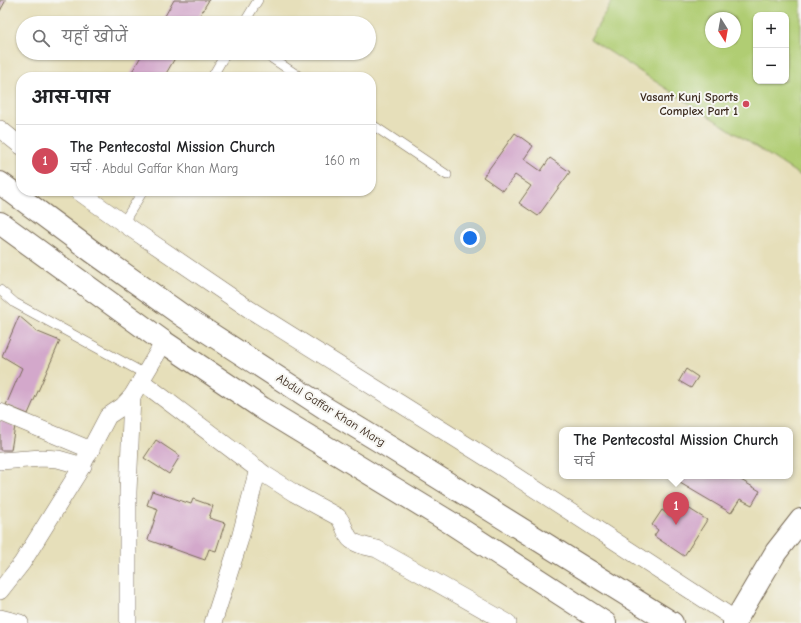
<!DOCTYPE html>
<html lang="hi">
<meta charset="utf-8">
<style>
:root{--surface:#fff;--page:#f6f6f6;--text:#202124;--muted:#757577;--line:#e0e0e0;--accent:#d1495b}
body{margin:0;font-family:"Comic Neue","Playpen Sans Deva",sans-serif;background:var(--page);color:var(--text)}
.controls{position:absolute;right:12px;top:12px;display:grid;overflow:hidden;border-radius:8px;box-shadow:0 1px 3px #0004}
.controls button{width:36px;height:36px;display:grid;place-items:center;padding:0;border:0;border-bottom:1px solid var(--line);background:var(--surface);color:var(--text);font:20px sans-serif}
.compass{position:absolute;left:705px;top:12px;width:36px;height:36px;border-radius:50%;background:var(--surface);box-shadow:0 1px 3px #0004;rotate:169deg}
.you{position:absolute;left:470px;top:238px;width:14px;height:14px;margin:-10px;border:3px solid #fff;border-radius:50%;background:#1a73e8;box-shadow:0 0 0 6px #1a73e833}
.badge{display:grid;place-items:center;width:26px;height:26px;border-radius:50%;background:var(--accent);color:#fff;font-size:13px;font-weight:700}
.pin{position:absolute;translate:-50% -33px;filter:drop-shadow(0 1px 2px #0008)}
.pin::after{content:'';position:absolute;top:21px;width:14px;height:12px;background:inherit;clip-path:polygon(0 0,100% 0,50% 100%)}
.popup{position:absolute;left:559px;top:427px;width:234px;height:52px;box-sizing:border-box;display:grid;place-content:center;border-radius:8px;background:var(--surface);filter:drop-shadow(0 1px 3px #0005);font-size:13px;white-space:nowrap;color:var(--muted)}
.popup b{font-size:15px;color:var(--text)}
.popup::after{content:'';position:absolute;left:50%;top:100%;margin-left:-8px;border:8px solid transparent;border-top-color:var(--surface)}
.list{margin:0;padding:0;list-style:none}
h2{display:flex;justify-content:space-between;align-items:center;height:52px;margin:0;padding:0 16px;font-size:17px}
h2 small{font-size:13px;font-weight:400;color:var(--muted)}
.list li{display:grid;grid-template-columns:26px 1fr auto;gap:12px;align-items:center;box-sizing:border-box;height:72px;padding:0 16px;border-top:1px solid var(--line)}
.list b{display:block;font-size:15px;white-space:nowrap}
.list p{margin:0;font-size:13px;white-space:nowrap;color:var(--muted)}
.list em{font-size:13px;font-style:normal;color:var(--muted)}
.icon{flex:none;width:22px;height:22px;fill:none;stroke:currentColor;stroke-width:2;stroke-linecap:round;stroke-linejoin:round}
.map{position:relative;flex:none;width:801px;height:623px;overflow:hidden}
.search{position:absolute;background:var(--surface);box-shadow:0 1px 3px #0004;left:16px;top:16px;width:360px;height:44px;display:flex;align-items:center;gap:10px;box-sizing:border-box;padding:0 14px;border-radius:22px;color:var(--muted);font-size:15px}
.panel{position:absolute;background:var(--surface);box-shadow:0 1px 3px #0004;left:16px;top:72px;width:360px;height:124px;border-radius:16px}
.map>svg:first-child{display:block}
.green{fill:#b0cd73;stroke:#767c48;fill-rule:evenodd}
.building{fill:#d3a8cb}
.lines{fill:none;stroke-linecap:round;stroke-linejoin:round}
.lane-casing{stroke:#776955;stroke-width:10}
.street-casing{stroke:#776955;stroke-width:18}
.secondary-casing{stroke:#776955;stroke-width:24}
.primary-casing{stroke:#776955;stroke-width:24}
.lane{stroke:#fff;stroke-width:9}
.street{stroke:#fff;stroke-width:17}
.secondary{stroke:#fff;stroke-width:22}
.primary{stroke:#fff;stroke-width:22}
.poi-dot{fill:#d1495b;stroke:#f6f6f2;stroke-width:1.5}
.labels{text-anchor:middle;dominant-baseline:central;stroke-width:4;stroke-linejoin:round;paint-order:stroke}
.poi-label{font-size:12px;font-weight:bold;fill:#3b2a1e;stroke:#f6f6f2;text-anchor:end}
.street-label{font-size:12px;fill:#3b2a1e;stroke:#f6f6f2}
</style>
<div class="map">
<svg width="801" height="623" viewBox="0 0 801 623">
<rect width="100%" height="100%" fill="#f6f6f2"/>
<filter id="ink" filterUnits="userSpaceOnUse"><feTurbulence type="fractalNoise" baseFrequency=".025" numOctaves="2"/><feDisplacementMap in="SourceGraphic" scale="8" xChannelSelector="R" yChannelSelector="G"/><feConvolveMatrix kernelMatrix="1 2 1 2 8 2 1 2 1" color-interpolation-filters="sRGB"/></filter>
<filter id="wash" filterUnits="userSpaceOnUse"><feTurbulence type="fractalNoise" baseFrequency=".012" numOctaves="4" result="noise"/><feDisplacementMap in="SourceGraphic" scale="16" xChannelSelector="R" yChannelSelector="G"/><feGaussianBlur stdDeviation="0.9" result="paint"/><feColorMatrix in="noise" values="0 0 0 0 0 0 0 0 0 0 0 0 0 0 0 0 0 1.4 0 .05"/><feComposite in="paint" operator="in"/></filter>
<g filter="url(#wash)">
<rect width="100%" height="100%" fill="#e6dfba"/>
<path class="green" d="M613,0H801V176L590,39ZM756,15H786V81H756ZM711,18H735V42H711Z"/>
<g id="blocks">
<g class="building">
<path d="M0,0H6L0,11Z"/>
<path d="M174,0H209L195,23H161Z"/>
<path d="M143,53H178L164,77H133L130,75Z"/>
<path d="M515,133L533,146L524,159L541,171L550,158L570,172L538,216L519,203L531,186L515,175L503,191L483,177Z"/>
<path d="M19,316L38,332L60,341L28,414L6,405L22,368L2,356Z"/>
<path d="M686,369L698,377L691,388L679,381Z"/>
<path d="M0,420L15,426L11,450H0Z"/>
<path d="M156,440L180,456L169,474L144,458Z"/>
<path d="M677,476H734L760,491L752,505L740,499L731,513L675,480Z"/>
<path d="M152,491L191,504L193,499L213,506L209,518L225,523L216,551L209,549L205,560L148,540L158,509L147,505Z"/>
<path d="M677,501L707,520L684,556L654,536L658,530L652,525L662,510L668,514Z"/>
</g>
</g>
</g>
<g filter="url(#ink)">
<use href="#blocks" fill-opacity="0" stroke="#776955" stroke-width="1"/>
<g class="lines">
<g class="lane-casing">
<g id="lane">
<path d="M244,23L258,0"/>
<path d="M264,53L300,77"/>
<path d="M212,77L226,53"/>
<path d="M371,124L447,175"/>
<path d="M123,223L143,191"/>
<path d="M0,290L15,303L145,374"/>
</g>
</g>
<g class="street-casing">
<g id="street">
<path d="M0,129L21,146"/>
<path d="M78,191L123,223L249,309L503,468L736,620"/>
<path d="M141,381L264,474L294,493L338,517C344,523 345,533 350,539C356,545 369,547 377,549L508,623"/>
<path d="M0,412L91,450"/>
<path d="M0,461L42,458L58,459L83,466"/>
<path d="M0,591L22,563L78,473L108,416L123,406L132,396L164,342"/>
<path d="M0,618L20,623"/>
<path d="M128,623V492L132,396"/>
<path d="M213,623L239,542L258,469"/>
</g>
</g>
<g class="secondary-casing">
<path id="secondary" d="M734,623L776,552L801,520"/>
</g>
<g class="primary-casing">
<g id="primary">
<path d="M0,183L93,252L183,316L325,408L391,448L672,623"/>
<path d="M0,223L164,342L262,408L451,523L605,623"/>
</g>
</g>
<use href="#lane" class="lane"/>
<use href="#street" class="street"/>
<use href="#secondary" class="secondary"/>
<use href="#primary" class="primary"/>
</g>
</g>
<circle class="poi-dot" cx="746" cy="104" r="4"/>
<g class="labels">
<g class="poi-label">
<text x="738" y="97">Vasant Kunj Sports<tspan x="738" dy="14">Complex Part 1</tspan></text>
</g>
<g class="street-label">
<text transform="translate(331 410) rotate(32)">Abdul Gaffar Khan Marg</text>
</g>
</g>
</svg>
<div class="controls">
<button>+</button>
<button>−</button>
</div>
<svg class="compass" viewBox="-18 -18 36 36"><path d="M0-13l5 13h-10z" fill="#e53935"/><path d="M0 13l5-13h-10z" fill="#757577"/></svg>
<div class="you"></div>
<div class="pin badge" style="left:676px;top:525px">1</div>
<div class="popup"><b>The Pentecostal Mission Church</b>चर्च</div>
<div class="search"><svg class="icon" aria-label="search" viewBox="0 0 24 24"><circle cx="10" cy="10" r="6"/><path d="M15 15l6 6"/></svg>यहाँ खोजें</div>
<section class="panel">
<h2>आस-पास<small></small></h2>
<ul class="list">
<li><span class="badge">1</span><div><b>The Pentecostal Mission Church</b><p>चर्च · Abdul Gaffar Khan Marg</p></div><em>160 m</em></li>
</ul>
</section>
</div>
